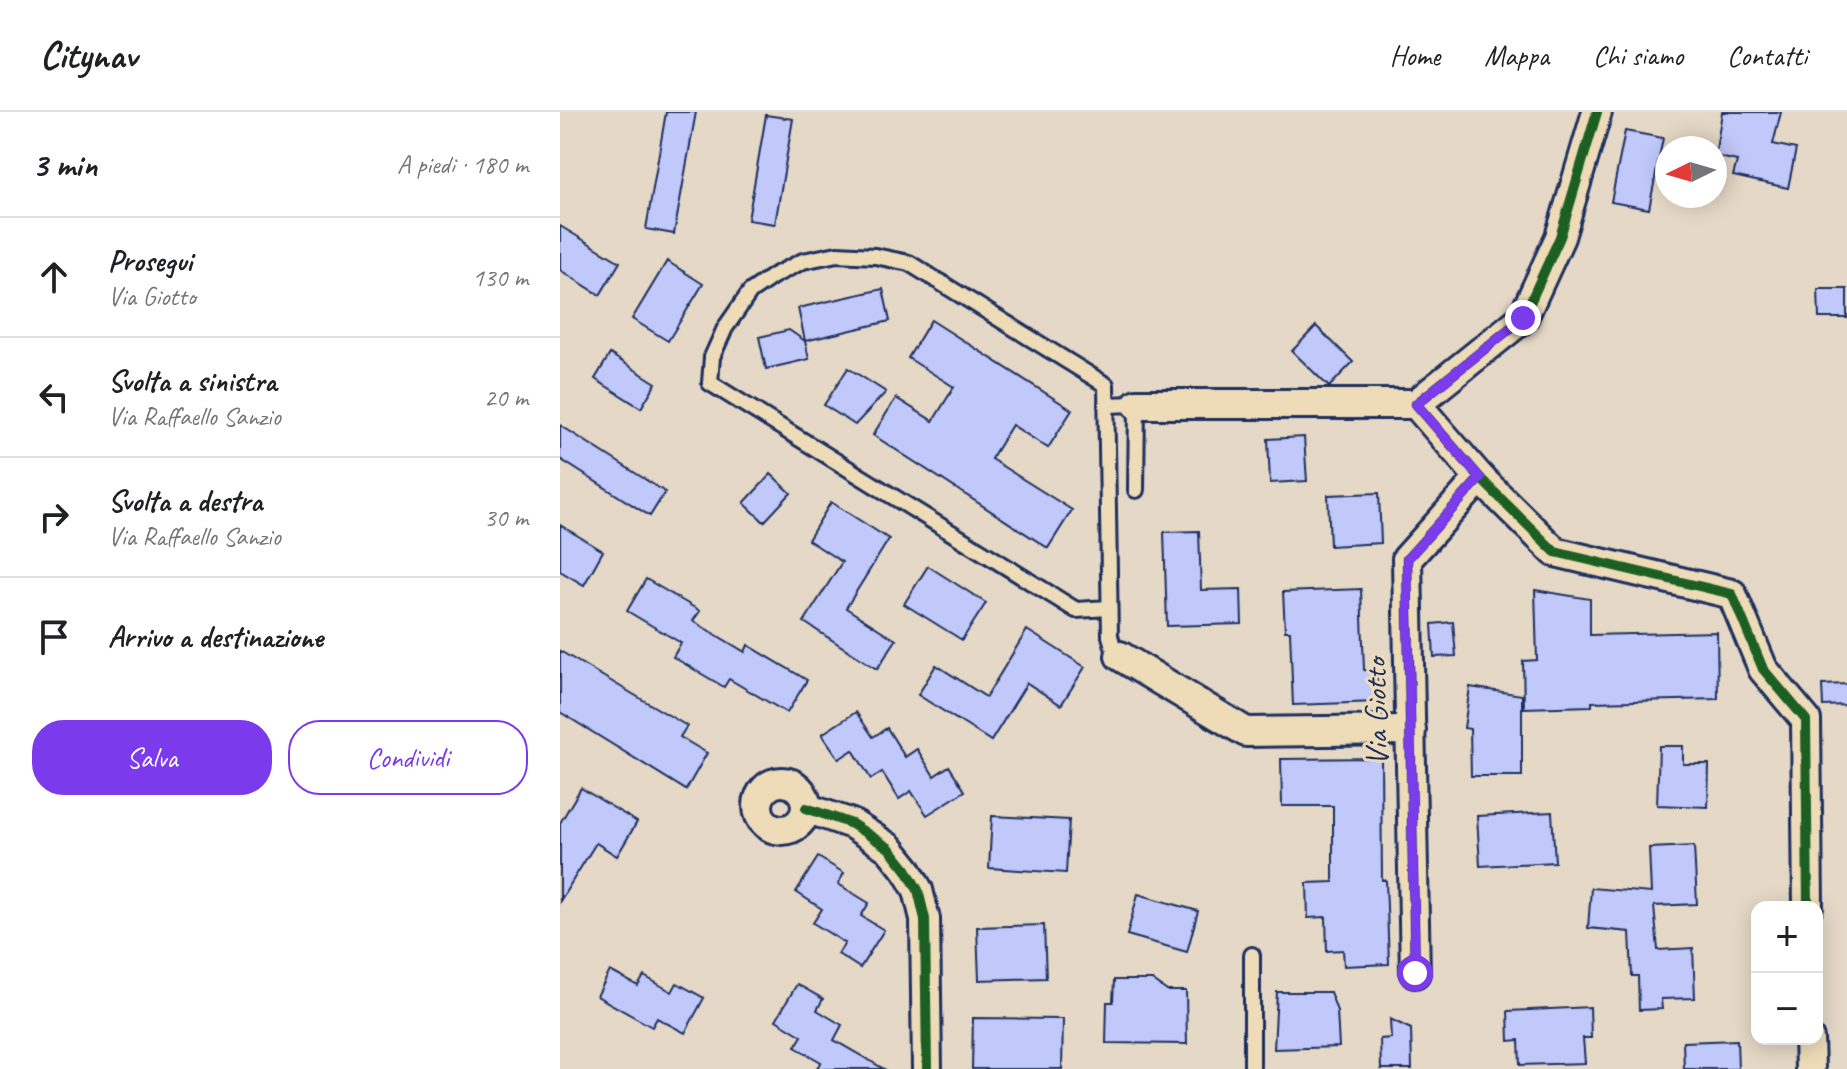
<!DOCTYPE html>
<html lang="it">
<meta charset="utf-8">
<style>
:root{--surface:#fff;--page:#f2f2f2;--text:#202124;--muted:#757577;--line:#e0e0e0;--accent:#7c3aed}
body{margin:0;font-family:Caveat,sans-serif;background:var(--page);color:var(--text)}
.controls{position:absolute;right:24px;bottom:24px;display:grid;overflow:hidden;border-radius:16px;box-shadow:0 4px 20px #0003}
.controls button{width:72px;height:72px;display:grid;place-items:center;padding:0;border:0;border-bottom:2px solid var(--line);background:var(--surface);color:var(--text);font:40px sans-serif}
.compass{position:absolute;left:1095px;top:24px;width:72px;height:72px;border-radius:50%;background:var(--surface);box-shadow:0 4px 20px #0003;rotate:265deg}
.stop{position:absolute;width:24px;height:24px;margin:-18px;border:6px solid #7c3aed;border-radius:50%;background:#fff}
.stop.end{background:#7c3aed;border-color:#fff;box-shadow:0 2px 8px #0008}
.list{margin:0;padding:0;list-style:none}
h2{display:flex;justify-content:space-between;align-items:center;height:104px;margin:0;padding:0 32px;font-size:34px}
h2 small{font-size:26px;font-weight:400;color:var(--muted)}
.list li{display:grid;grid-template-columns:52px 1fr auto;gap:24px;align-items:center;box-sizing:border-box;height:120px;padding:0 32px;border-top:2px solid var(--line)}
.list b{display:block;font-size:30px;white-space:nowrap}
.list p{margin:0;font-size:26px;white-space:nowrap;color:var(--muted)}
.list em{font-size:26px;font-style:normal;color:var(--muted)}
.actions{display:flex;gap:16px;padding:24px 32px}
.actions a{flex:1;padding:18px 0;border:2px solid var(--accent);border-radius:32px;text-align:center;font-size:28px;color:var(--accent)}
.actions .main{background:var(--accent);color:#fff}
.icon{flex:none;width:44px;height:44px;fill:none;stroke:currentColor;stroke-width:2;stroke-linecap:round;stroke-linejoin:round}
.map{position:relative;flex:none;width:1287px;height:957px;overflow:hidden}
header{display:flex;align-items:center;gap:48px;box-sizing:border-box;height:112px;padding:0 40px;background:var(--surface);border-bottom:2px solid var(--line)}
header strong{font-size:38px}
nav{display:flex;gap:44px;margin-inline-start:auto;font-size:28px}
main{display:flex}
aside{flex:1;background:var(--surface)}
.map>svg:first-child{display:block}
.building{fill:#c1c8fa;stroke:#1b2f5e;stroke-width:2}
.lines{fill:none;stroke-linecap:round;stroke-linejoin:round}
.lane-casing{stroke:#1b2f5e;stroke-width:20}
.street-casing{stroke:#1b2f5e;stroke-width:34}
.lane{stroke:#eedcb9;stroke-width:14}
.street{stroke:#eedcb9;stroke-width:28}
.cycleway-casing{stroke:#eedcb9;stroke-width:15}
.cycleway{stroke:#1b5e20;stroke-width:10}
.route{stroke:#7c3aed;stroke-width:10}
.labels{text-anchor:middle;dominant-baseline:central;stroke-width:6;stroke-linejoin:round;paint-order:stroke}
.street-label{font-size:32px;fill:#1b2f5e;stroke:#eedcb9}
</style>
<header>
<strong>Citynav</strong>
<nav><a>Home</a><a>Mappa</a><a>Chi siamo</a><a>Contatti</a></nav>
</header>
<main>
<aside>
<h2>3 min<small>A piedi · 180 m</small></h2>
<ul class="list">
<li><svg class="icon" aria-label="ahead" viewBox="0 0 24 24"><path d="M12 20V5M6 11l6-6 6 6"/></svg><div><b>Prosegui</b><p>Via Giotto</p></div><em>130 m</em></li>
<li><svg class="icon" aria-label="left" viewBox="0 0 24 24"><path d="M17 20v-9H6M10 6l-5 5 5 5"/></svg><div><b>Svolta a sinistra</b><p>Via Raffaello Sanzio</p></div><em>20 m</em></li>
<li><svg class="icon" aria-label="right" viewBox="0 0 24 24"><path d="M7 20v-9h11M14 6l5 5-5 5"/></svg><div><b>Svolta a destra</b><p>Via Raffaello Sanzio</p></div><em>30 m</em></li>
<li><svg class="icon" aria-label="arrive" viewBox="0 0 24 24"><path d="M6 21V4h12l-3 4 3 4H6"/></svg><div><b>Arrivo a destinazione</b></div></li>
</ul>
<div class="actions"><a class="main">Salva</a><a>Condividi</a></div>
</aside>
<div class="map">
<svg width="1287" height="957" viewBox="0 0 1287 957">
<rect width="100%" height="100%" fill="#e5d8c6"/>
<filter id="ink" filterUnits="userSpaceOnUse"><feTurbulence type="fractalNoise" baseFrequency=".0125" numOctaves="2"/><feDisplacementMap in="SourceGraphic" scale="16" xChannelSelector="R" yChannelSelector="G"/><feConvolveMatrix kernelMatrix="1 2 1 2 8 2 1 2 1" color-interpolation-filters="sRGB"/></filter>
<g filter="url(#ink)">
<g class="building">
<path d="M106,0H136L114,122L86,117Z"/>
<path d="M1162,0H1221L1213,32L1236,37L1228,76L1173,64L1177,49L1155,44Z"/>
<path d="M206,3L233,7L215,112L188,108Z"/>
<path d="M1065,19L1103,26L1089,97L1051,90Z"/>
<path d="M0,114L60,150L40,183L0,158Z"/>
<path d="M107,149L143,172L108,229L72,207Z"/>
<path d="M323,177L330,209L245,229L238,196Z"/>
<path d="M1258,177H1287V206H1259Z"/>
<path d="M371,208L512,298L488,336L452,313L431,347L512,398L488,436L313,323L336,286L373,309L394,275L348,246Z"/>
<path d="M756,214L793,250L769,275L732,239Z"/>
<path d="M229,218L245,229L249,247L206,257L199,225Z"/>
<path d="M50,242L96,271L81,296L35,267Z"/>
<path d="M288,256L326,280L295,313L264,293Z"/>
<path d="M0,313L105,380L90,404L0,347Z"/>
<path d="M744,325L747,369L710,371L708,327Z"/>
<path d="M211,362L231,381L204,410L184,391Z"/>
<path d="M819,381L821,431L770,434L768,383Z"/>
<path d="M271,390L329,427L286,496L336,528L317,557L244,510L282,450L248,428Z"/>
<path d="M0,413L43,439L24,473L0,459Z"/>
<path d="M639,419L641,478L681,477L682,512L607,514L604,420Z"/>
<path d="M368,454L426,491L402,528L344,492Z"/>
<path d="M86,467L140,499L133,509L185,540L188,533L247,568L227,601L169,567L164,575L113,545L121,531L67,499Z"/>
<path d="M801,477L804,558L817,560L818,590L733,593L730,519H725L723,480Z"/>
<path d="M975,478L1030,487V523L1157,520L1158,587L1032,590V594L964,596L963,549L977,548Z"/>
<path d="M893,510L896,544L874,545L872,512Z"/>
<path d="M467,518L525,555L501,593L467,571L431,629L358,583L376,553L426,585Z"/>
<path d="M0,539L127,614L120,625L147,641L126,678L0,600Z"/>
<path d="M1287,572V593L1263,594L1262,573Z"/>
<path d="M910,575L962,583V664H911L910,617L904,616Z"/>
<path d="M296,600L313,625L327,616L345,645L357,637L374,664L389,654L405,679L367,703L351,679L339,687L322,660L311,667L293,638L279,647L262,622Z"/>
<path d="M1099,634H1123V652H1149L1148,695L1097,693Z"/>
<path d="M821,646L822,768H826L829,852L784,854L783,838L767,839L766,805L748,806L747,771L773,770V694H722L721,647Z"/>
<path d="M21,676L77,710L57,744L36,731L0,789V711Z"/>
<path d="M992,700L995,750L920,754L917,704Z"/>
<path d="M432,704L509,708L506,761L429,756Z"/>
<path d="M1134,734L1137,792L1094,794L1098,838L1133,836L1135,886L1101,887L1102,897L1079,898L1078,864H1072L1070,820L1028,816L1031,776L1091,781L1089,736Z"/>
<path d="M258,745L284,761L278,772L309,791L301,804L324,818L300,856L278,842L285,831L253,811L262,797L236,780Z"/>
<path d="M578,782L638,799L627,840L567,823Z"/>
<path d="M484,813L486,866L419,868L417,815Z"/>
<path d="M50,859L78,874L84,864L112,880L117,871L144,886L125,921L97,906L92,915L37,884Z"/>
<path d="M554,868H592L607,879H626L627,932L546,931L547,890H553Z"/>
<path d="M237,872L263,887L257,898L282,913L274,928L324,957H256L261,950L235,935L242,924L216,908Z"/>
<path d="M717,880H770L777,899L779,935L714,937Z"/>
<path d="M1030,895L1031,926H1023L1025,951L960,953L959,928L949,929L948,899Z"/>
<path d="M413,906L503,907L502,957H412Z"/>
<path d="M830,907L851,917L852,957H821L820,927L831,926Z"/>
<path d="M1177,928L1178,957H1124L1123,930Z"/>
</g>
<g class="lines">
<g class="lane-casing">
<g id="lane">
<path d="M546,293L577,292L576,378"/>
<path d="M549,496L516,498L150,271L152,245L165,216L190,180L213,164L243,149L277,142L315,144L349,151L546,273L550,524L554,538L560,544"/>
<path d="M692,957V843"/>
</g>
</g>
<g class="street-casing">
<g id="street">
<path d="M1037,0L1000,125L963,206L856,292L920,366L995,440L1172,482L1203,557L1246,608L1248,795"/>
<path d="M577,292H856"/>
<path d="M560,544L686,620L851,618"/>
<circle cx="222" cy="694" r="24"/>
<path d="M246,696L292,712L329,736L346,757L358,778L365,807L367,957"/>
<path d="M855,861L847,447L920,366"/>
<path d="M1249,927L1250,957"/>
</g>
</g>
<use href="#lane" class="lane"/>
<use href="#street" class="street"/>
<g class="cycleway-casing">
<g id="cycleway">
<path d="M1037,0L1000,125L963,206L856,292L920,366L995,440L1172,482L1203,557L1246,608L1248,795"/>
<path d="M246,696L292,712L329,736L346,757L358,778L365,807L367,957"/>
<path d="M855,861L847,447L920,366"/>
</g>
</g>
<use href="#cycleway" class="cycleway"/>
</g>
</g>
<g class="lines" filter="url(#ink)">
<path class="route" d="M855,861L847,447L920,366L856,292L963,206"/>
</g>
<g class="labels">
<g class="street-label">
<text transform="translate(816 600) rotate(-91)">Via Giotto</text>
</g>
</g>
</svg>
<div class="controls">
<button>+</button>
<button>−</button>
</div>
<svg class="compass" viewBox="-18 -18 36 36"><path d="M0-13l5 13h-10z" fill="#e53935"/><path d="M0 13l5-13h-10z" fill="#757577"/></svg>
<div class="stop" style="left:855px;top:861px"></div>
<div class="stop end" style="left:963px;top:206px"></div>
</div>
</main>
